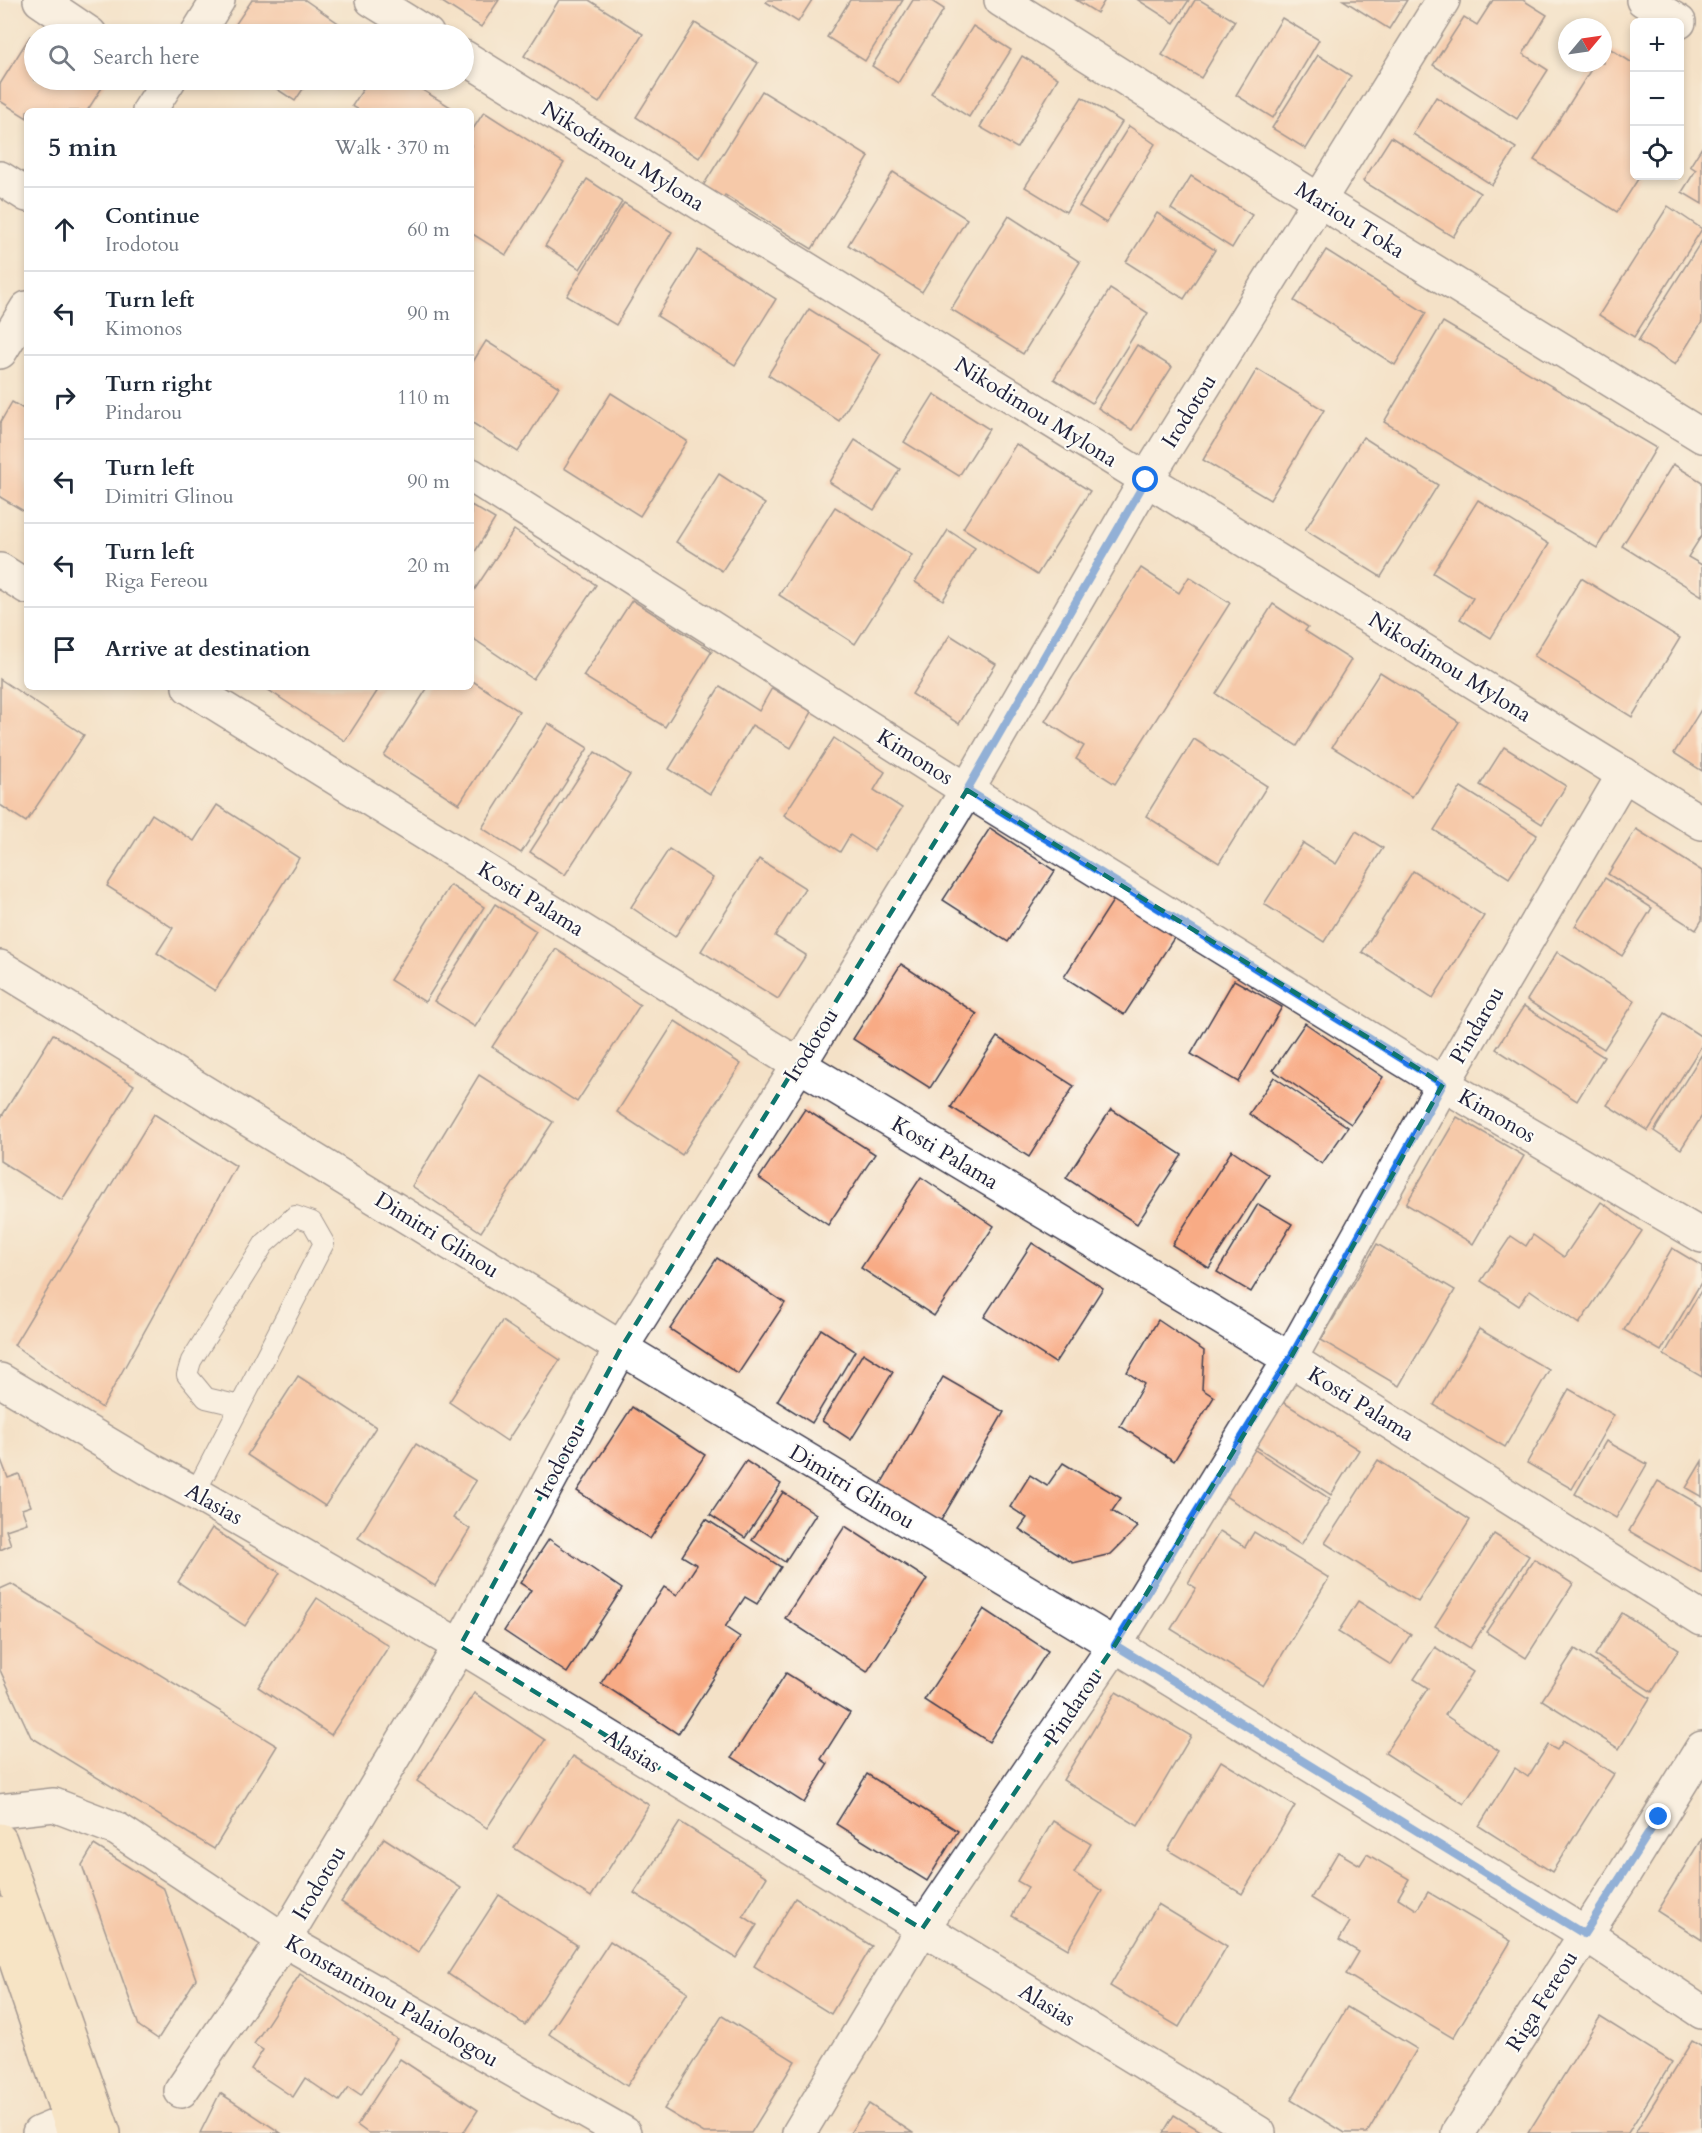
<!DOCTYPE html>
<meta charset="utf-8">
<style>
:root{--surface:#fff;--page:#f6f6f7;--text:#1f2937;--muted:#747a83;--line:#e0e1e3}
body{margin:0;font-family:Cardo,serif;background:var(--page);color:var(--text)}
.controls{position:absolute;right:18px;top:18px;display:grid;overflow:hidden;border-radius:9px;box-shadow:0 3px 9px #0003}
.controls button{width:54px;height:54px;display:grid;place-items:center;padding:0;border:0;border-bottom:2px solid var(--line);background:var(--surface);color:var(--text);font:30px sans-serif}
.compass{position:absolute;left:1558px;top:18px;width:54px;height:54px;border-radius:50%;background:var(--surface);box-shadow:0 3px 9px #0003;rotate:61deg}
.stop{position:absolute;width:18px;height:18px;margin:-14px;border:4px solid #1a73e8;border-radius:50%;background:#fff}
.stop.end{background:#1a73e8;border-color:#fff;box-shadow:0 2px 6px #0008}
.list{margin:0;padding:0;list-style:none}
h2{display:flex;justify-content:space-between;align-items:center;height:78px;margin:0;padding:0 24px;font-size:26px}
h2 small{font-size:20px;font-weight:400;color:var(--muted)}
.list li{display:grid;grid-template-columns:39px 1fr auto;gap:18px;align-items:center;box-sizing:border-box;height:84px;padding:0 24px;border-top:2px solid var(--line)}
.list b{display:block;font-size:22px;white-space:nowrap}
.list p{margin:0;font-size:20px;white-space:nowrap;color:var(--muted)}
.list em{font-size:20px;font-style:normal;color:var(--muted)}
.icon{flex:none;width:33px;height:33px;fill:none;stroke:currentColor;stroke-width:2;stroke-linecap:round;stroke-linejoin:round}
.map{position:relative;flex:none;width:1702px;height:2133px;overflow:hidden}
.search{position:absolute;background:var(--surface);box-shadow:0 3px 9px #0003;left:24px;top:24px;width:450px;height:66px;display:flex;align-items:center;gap:15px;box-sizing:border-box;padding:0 21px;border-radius:33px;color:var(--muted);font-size:22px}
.panel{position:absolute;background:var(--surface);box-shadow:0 3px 9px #0003;left:24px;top:108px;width:450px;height:582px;border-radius:9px}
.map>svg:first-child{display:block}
.building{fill:#f8ab85}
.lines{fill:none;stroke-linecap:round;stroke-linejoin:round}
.service-casing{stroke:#423f50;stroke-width:22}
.minor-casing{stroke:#423f50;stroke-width:36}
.tertiary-casing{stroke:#423f50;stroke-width:36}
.secondary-casing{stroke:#423f50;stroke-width:36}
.service{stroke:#fff;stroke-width:20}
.minor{stroke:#fff;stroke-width:33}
.tertiary{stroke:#fff;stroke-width:33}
.secondary{stroke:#fbe6c4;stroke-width:33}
.route{stroke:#1a73e8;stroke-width:8}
.marked{fill:none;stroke:#0f766e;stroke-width:4.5;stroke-dasharray:12 8;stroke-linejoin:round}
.labels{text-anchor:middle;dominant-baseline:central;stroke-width:4.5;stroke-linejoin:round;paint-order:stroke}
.street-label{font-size:22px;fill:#22223b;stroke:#fdfcf7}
</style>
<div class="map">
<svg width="1702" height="2133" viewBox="0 0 1702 2133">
<rect width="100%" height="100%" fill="#fdfcf7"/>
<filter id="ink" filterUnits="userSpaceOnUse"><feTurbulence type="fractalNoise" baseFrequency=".0167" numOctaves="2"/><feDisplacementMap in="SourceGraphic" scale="12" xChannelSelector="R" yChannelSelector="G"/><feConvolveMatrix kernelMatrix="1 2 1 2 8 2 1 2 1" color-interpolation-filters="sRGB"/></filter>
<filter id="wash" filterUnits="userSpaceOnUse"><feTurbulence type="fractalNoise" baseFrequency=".008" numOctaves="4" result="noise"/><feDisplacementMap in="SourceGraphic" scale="24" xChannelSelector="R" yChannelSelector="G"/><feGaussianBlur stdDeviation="1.35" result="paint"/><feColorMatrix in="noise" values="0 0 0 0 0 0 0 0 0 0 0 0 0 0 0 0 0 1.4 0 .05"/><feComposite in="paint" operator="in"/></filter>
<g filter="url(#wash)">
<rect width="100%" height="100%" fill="#f4e1c7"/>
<g id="blocks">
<g class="building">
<path d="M252,0H305L344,27L339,34H229Z"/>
<path d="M439,0H499L481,27Z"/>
<path d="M559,0H589L643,34L599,103L524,56Z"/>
<path d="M768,0H812L798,22L766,2Z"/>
<path d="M850,0H903L865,61L827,37Z"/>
<path d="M913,0H930L944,9L898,83L872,66Z"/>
<path d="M1076,0H1105L1097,13Z"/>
<path d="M1138,0H1189L1174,23Z"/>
<path d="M1195,0H1200L1235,21L1201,78L1162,55Z"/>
<path d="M1343,0H1407L1389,29Z"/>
<path d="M1493,0H1523L1547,15L1523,54L1548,70L1517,119L1433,65L1464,17L1477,25Z"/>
<path d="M1282,18L1319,40L1273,118L1236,95Z"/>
<path d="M695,23L758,63L699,158L636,117Z"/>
<path d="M973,26L1011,50L969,117L931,93Z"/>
<path d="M30,36L34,39V80H107L87,111H27V118L0,101V84Z"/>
<path d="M1606,46L1634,64V176H1640L1617,212L1534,160L1595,63H1603V50Z"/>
<path d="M1318,55L1351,76L1306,149L1272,128Z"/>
<path d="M1022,56L1058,78L1017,148L980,127Z"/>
<path d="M263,80H309L295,101Z"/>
<path d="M369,80H406L454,109L453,111H361L352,106Z"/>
<path d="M762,91L869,157L812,249L725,195L721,201L701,189Z"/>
<path d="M1082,97L1122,122L1066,212L1025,187Z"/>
<path d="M1436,97L1516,148L1492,185L1413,134Z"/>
<path d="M484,112L564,163L506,255L471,233V132Z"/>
<path d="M1129,126L1155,144L1106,223L1079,206Z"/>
<path d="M1391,137L1480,193L1453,237L1363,181Z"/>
<path d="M1702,147V204L1682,192L1696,170L1690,166Z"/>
<path d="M893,172L967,219L922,292L848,245Z"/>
<path d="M1191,176L1252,215L1232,248L1171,209Z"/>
<path d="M587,179L622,202L580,269L545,246Z"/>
<path d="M624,203L672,232L616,325L567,296Z"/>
<path d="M1668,206L1702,229L1634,337L1599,315Z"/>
<path d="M1157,213L1215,250L1184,299L1126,262Z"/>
<path d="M1009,216L1080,262L1023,354L951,309Z"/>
<path d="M1702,240V322L1675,365L1638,341Z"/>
<path d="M698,250L776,299L735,365L657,316Z"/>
<path d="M1326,250L1426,313L1395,365L1294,301Z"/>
<path d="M1110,289L1148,313L1092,403L1054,379Z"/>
<path d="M809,309L881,354L839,421L768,375Z"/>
<path d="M1443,322L1656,448L1597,548L1384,422Z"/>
<path d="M486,341L559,387L518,452L471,422V365Z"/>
<path d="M1137,345L1172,367L1132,430L1098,408Z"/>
<path d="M1257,369L1324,410L1270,500L1203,460Z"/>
<path d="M611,393L687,441L640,516L564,468Z"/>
<path d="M934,394L989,429L959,476L904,442Z"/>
<path d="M12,402L27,411V513L0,497V423Z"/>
<path d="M1363,437L1438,485L1381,577L1305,530Z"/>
<path d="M855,440L900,469L874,510L829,482Z"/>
<path d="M1016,444L1090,491L1037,575L963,528Z"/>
<path d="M1673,464L1702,482V535L1688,557L1702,565V596L1622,546Z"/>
<path d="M719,474L765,504L722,571L676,542Z"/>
<path d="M1478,500L1549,544L1491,638L1460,619L1473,598L1433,573Z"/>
<path d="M471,505L495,519L473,555L471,554Z"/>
<path d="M835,507L912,555L855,644L779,595Z"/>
<path d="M514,530L596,585L533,679L471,637V595Z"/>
<path d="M948,530L975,548L943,600L915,582Z"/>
<path d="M1141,568L1179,593L1189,577L1230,603L1115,784L1076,759L1084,746L1045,721Z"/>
<path d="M1581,578L1680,638L1632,717L1534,656Z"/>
<path d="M632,600L712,651L665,727L583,676Z"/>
<path d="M1273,604L1308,627L1305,631L1351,660L1297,746L1216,694Z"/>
<path d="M950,635L996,664L959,724L912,694Z"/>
<path d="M1380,672L1459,722L1412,797L1332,747Z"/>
<path d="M0,679L84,735L26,822L0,805Z"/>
<path d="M471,680L519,711L459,804L384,756L428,687H471Z"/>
<path d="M720,686L759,711L772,688L812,712L791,748L752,725L710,794L669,769Z"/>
<path d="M264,687H380L345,741Z"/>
<path d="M1702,708V771L1674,753Z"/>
<path d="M548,723L588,748L521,853L482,828Z"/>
<path d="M834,738L885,772L874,790L902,808L874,851L850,835L840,852L784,815Z"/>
<path d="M1194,739L1267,786L1219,863L1146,816Z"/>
<path d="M1504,747L1566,786L1542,824L1480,785Z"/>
<path d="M595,752L630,775L565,875L530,852Z"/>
<path d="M1461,787L1537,835L1509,878L1434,830Z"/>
<path d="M217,805L299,858L215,991L157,953L173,928L107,886L152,814L194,841Z"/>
<path d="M990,828L1055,871L1008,942L943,900Z"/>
<path d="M1636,829L1702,871V920L1696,930L1608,874Z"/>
<path d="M1356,831L1383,848L1324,942L1264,904L1303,843L1336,864Z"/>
<path d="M669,849L713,878L675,937L631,907Z"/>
<path d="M759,859L805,888L775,936L806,955L778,999L701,951Z"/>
<path d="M1413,871L1484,916L1433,998L1362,952Z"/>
<path d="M1605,878L1652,908L1622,956L1575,926Z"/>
<path d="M450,885L484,907L425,1002L390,980Z"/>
<path d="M1116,896L1176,935L1124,1015L1064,977Z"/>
<path d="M495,904L536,931L475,1027L434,1001Z"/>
<path d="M556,949L640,1005L577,1102L492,1047Z"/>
<path d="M1557,952L1635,1001L1604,1049L1527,1000Z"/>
<path d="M901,964L977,1014L930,1088L853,1039Z"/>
<path d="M1234,980L1282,1007L1238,1082L1191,1054Z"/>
<path d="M1524,1006L1604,1057L1577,1101L1496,1049Z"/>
<path d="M1665,1013L1702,1037V1045L1648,1131L1607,1105Z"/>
<path d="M675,1021L741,1064L682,1155L617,1112Z"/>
<path d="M1305,1023L1383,1077L1351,1124L1273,1070Z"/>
<path d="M53,1034L134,1085L62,1200L0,1161V1119Z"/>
<path d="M997,1037L1074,1086L1029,1157L951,1107Z"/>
<path d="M1702,1054V1116L1681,1149L1654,1131Z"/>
<path d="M479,1075L553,1122L481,1232L412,1186Z"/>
<path d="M1274,1077L1348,1127L1322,1164L1249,1114Z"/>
<path d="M805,1109L875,1154L828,1225L759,1178Z"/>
<path d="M1111,1109L1182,1155L1137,1224L1066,1178Z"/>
<path d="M154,1114L236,1166L102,1408L14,1345Z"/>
<path d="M1457,1117L1524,1156L1473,1244L1406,1204Z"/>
<path d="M1232,1150L1269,1175L1209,1268L1172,1245Z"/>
<path d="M921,1177L994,1226L934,1316L861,1268Z"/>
<path d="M1601,1202L1642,1231L1579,1324L1530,1290L1519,1306L1481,1281L1511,1236L1526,1246L1533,1235L1564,1257Z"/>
<path d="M1258,1204L1292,1224L1251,1292L1217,1272Z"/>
<path d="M1032,1243L1103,1288L1055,1363L984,1317Z"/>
<path d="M1377,1244L1455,1290L1399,1386L1321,1340Z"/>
<path d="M1672,1248L1702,1266V1281L1661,1351L1624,1330Z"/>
<path d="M717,1258L785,1303L738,1374L670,1329Z"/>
<path d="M1702,1289V1377L1664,1355Z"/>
<path d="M1158,1320L1204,1351L1202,1389L1214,1397L1174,1461L1120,1426L1144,1384L1127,1372Z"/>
<path d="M502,1321L560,1360L507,1441L449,1402Z"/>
<path d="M821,1329L855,1351L812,1423L777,1401Z"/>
<path d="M1479,1329L1549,1370L1505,1447L1434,1405Z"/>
<path d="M863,1353L893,1372L851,1440L822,1421Z"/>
<path d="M298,1376L376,1427L325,1506L247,1455Z"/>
<path d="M943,1377L1004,1412L939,1524L878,1489Z"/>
<path d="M1569,1389L1614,1415L1572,1489L1527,1463Z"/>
<path d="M1283,1402L1359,1450L1331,1495L1255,1446Z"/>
<path d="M632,1407L705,1455L650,1539L577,1491Z"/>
<path d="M1606,1441L1647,1464L1616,1518L1575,1494Z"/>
<path d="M416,1444L476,1481L453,1518L470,1529L435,1586L358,1538Z"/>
<path d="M1249,1446L1330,1499L1301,1545L1219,1492Z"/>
<path d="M0,1457L8,1478L19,1474L31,1506L22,1509L27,1523L6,1530L11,1545L0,1550Z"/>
<path d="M1378,1460L1470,1520L1418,1602L1325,1543Z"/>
<path d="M746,1461L781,1484L745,1538L710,1515Z"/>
<path d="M1702,1461V1497L1686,1488Z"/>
<path d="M1063,1463L1121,1498L1112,1511L1138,1527L1111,1554L1073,1563L1019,1529L1027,1518L1010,1507L1030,1475L1047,1486Z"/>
<path d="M1658,1481L1702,1506V1573L1629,1531Z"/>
<path d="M783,1492L816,1514L785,1562L752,1540Z"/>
<path d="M706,1519L781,1567L757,1604L745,1597L725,1627L740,1637L678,1734L601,1683L664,1587L677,1595L697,1565L682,1556Z"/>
<path d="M845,1526L927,1579L867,1672L785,1618Z"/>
<path d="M212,1528L280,1573L245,1626L178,1582Z"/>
<path d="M1220,1531L1245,1547L1254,1532L1329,1578L1263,1686L1171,1629L1196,1588L1188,1583Z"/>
<path d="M1494,1534L1529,1556L1470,1648L1435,1626Z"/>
<path d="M549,1539L622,1589L567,1673L504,1631L531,1590L520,1583Z"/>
<path d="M1534,1559L1573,1584L1526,1658L1486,1632Z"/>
<path d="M11,1584L277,1746L214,1849L31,1737L0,1670V1589Z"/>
<path d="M317,1598L389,1646L331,1735L258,1687Z"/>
<path d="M1358,1601L1411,1634L1391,1665L1338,1632Z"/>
<path d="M984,1609L1048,1651L989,1742L924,1700Z"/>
<path d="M1622,1613L1679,1649L1652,1692L1595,1655Z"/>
<path d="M1435,1647L1473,1672L1445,1715L1499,1751L1464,1804L1385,1753L1428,1688L1414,1679Z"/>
<path d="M1575,1649L1650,1698L1619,1749L1542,1700Z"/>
<path d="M786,1673L850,1713L821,1759L828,1764L804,1803L732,1757Z"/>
<path d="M1116,1692L1191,1736L1138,1826L1063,1780Z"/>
<path d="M474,1693L545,1740L487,1828L417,1781Z"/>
<path d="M1563,1741L1614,1774L1552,1872L1479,1826L1515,1768L1528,1777L1548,1745L1557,1750Z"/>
<path d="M573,1756L649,1805L591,1897L514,1848Z"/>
<path d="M1221,1761L1295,1806L1242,1894L1168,1850Z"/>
<path d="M867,1774L958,1831L927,1881L836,1824Z"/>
<path d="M1053,1821L1091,1844L1074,1873L1102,1891L1068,1949L1012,1916L1028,1887L1017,1881Z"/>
<path d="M680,1822L767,1877L743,1916L757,1925L736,1958L634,1893Z"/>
<path d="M384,1838L461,1888L418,1953L341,1902Z"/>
<path d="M1702,1838V1940L1657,1911Z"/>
<path d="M94,1845L164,1889L196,1979L158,2039L139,2026L82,1865Z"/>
<path d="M1338,1852L1360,1865L1367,1854L1409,1879L1398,1898L1417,1910L1428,1892L1511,1941L1453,2038L1346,1974L1359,1952L1339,1940L1350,1922L1311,1898Z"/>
<path d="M499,1895L577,1945L525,2025L448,1974Z"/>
<path d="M795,1898L872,1946L831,2014L754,1966Z"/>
<path d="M1158,1904L1227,1946L1179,2027L1110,1986Z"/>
<path d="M610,1941L688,1992L627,2086L549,2034Z"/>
<path d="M300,1974L397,2039L361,2095L349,2087L339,2101L305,2078L293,2097L251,2069L263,2050L254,2044Z"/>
<path d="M1347,2007L1417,2049L1367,2133H1345L1291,2100Z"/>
<path d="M722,2016L795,2061L751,2133H704L664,2109Z"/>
<path d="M1600,2017L1672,2062L1628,2133H1528Z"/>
<path d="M1692,2041L1702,2047V2133H1635Z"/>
<path d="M400,2059L478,2110L463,2133H368L357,2125Z"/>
<path d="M220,2093L281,2133H200Z"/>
<path d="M869,2104L913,2133H850Z"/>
<path d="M1174,2115L1204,2133H1163Z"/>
</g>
</g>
</g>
<g filter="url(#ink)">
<use href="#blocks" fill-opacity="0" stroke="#423f50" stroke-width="1.5"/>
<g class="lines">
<g class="service-casing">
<path id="service" d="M195,1493L324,1243L312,1222L295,1216L264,1244L191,1361L187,1375L206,1398L240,1406"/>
</g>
<g class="minor-casing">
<g id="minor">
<path d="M40,0L90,34"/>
<path d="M1001,0L1320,201L1702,436"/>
<path d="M1643,0L1679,22"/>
<path d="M197,34L218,0"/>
<path d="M149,111L169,80"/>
<path d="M0,178L27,195"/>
<path d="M0,352L27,308"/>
<path d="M471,475L967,790L1443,1084L1702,1236"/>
<path d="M0,570L27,587"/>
<path d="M189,687L799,1065L1290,1359L1702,1619"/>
<path d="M0,967L621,1348L1115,1645L1584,1933L1702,2012"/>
<path d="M0,1380L153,1471L195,1493L460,1646L1259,2133"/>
<path d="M0,1811L54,1805L117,1829L284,1940L624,2133"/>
<path d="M181,2091L284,1940L460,1646L621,1348L799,1065L967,790L1146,480L1443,0"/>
<path d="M39,2133L70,2120"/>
<path d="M799,2133L922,1929L1115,1645L1290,1359L1443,1084L1624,774"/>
</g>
</g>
<g class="tertiary-casing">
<g id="tertiary">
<path d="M372,0L427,34"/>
<path d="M464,57L1702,823"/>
<path d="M1458,2133L1625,1873L1702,1748"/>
</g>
</g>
<g class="secondary-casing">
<g id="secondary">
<path d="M0,1840L104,2133"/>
<path d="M0,1914L74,2133"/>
</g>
</g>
<use href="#service" class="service"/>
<use href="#minor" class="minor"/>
<use href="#tertiary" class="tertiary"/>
<use href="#secondary" class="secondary"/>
</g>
</g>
<g class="lines" filter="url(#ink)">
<path class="route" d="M1146,480L967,790L1443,1084L1290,1359L1115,1645L1584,1934L1659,1817"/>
</g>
<path d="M0 0H1702V2133H0ZM967,790L1443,1084L1290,1359L1115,1645L922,1929L460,1646L621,1348Z" fill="#f4e1c7" fill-opacity=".55" fill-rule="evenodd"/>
<path class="marked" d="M967,790L1443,1084L1290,1359L1115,1645L922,1929L460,1646L621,1348Z"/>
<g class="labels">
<g class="street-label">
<text transform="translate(623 156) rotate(32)">Nikodimou Mylona</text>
<text transform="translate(1350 220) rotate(32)">Mariou Toka</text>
<text transform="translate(1189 411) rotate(-58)">Irodotou</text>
<text transform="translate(1036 412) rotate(32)">Nikodimou Mylona</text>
<text transform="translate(1450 667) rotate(32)">Nikodimou Mylona</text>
<text transform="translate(915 757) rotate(32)">Kimonos</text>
<text transform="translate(531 899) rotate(32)">Kosti Palama</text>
<text transform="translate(1477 1025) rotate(-60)">Pindarou</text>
<text transform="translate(811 1045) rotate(-58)">Irodotou</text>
<text transform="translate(1497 1116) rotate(30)">Kimonos</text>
<text transform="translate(945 1153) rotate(31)">Kosti Palama</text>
<text transform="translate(437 1235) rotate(32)">Dimitri Glinou</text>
<text transform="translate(1361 1404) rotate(32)">Kosti Palama</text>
<text transform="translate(560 1461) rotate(-62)">Irodotou</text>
<text transform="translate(852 1487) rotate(31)">Dimitri Glinou</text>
<text transform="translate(214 1504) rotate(29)">Alasias</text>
<text transform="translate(1073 1707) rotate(-56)">Pindarou</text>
<text transform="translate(632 1751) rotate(32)">Alasias</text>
<text transform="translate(319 1883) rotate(-59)">Irodotou</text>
<text transform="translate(392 2001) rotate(30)">Konstantinou Palaiologou</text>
<text transform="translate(1542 2001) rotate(-58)">Riga Fereou</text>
<text transform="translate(1047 2005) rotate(31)">Alasias</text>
</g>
</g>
</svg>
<div class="controls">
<button>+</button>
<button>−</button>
<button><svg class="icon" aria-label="locate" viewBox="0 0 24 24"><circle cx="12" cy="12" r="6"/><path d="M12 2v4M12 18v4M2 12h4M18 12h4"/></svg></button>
</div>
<svg class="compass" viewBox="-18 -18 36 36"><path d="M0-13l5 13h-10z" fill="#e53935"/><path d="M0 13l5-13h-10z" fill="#747a83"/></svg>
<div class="stop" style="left:1146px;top:480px"></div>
<div class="stop end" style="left:1659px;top:1817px"></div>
<div class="search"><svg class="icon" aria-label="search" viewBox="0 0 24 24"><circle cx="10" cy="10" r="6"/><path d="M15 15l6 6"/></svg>Search here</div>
<section class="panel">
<h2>5 min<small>Walk · 370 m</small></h2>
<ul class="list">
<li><svg class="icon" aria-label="ahead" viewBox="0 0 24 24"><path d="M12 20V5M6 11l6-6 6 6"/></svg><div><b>Continue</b><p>Irodotou</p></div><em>60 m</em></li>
<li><svg class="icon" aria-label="left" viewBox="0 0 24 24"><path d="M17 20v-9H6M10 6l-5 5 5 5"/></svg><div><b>Turn left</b><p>Kimonos</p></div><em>90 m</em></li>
<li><svg class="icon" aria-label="right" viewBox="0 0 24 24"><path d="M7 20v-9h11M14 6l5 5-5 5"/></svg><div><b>Turn right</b><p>Pindarou</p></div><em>110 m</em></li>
<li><svg class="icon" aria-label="left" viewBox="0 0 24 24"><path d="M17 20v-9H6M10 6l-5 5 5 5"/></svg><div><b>Turn left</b><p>Dimitri Glinou</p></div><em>90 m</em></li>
<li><svg class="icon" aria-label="left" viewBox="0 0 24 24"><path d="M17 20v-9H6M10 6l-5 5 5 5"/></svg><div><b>Turn left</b><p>Riga Fereou</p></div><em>20 m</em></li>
<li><svg class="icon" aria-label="arrive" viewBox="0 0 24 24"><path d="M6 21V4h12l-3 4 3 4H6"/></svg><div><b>Arrive at destination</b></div></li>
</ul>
</section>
</div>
